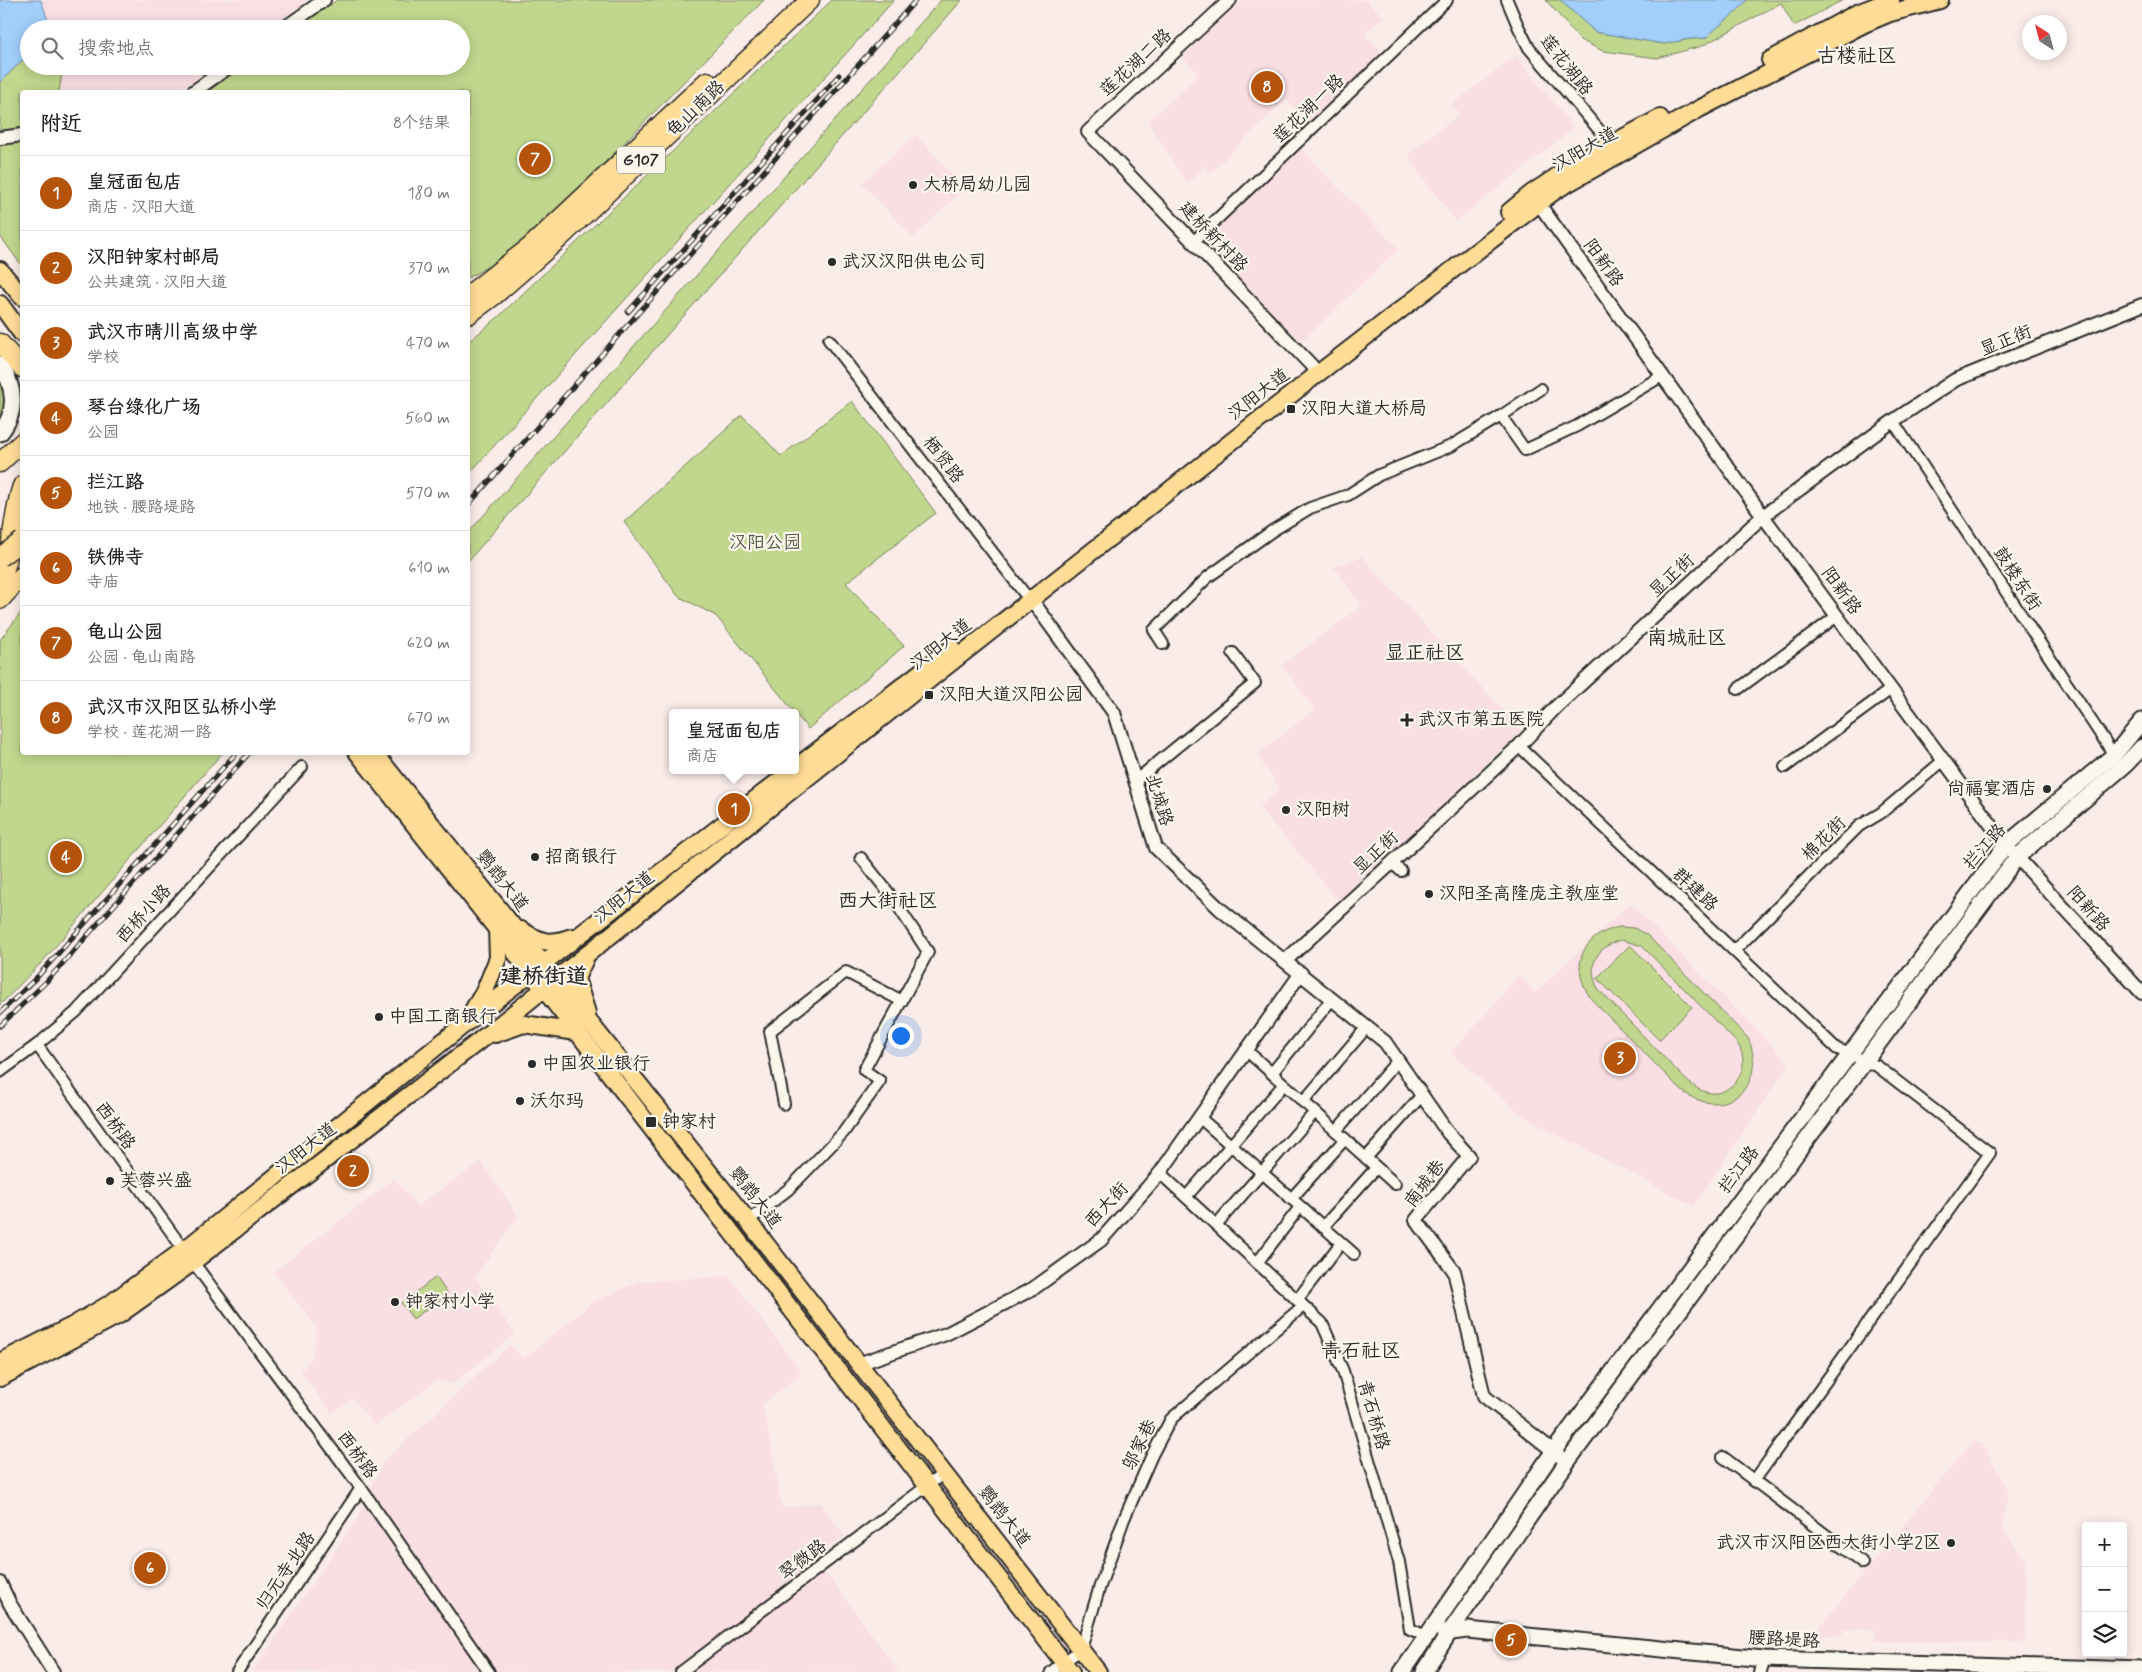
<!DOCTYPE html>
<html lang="zh">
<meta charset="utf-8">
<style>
:root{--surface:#fff;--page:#f6f6f6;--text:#222;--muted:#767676;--line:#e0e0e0;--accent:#b45309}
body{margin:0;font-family:Mynerve,"LXGW WenKai TC",sans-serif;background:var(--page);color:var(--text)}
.controls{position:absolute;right:15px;bottom:15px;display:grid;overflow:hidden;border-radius:5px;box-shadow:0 2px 12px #0003}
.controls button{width:45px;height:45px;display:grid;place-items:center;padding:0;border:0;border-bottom:1px solid var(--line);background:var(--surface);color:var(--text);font:25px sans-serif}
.compass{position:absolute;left:2022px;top:15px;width:45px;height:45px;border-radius:50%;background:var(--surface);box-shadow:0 2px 12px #0003;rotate:324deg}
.you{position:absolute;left:900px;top:1035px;width:18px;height:18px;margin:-12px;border:4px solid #fff;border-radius:50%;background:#1a73e8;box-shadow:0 0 0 8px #1a73e833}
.badge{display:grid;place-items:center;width:32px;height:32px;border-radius:50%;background:var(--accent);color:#fff;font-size:16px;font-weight:700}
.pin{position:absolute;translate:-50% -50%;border:2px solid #fff;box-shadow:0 1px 5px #0006}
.popup{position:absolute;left:669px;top:709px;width:130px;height:65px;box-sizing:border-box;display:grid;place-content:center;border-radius:5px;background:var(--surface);filter:drop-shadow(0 1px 4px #0005);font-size:16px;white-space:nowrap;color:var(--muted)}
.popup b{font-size:19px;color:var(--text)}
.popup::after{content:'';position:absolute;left:50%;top:100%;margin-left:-10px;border:10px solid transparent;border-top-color:var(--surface)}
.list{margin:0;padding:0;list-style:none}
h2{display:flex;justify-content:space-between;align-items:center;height:65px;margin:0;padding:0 20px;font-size:21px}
h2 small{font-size:16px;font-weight:400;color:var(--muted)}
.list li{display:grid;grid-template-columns:32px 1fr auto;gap:15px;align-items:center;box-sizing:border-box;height:75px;padding:0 20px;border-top:1px solid var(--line)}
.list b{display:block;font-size:19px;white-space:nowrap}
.list p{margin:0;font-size:16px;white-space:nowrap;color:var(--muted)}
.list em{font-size:16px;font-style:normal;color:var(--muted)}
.icon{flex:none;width:28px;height:28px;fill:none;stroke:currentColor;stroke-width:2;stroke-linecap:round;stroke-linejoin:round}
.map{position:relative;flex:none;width:2142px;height:1672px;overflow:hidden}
.search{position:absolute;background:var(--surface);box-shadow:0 2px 12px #0003;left:20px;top:20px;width:450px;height:55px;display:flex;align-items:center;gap:12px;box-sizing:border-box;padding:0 18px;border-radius:28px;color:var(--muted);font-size:19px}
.panel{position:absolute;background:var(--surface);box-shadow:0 2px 12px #0003;left:20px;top:90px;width:450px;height:665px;border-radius:5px}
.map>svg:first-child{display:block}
.built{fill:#f9dee3}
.green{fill:#c0d78d;stroke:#76815c;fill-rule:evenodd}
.water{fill:#a1cefb;stroke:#728da8}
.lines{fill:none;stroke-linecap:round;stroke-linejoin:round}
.minor-casing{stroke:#2b2b2b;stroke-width:14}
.tertiary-casing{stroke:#2b2b2b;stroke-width:16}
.secondary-casing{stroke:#2b2b2b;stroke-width:19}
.primary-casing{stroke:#2b2b2b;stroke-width:20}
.trunk-casing{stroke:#2b2b2b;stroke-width:21}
.minor{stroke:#fbf7ec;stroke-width:10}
.tertiary{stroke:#fbf7ec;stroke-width:12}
.secondary{stroke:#fbf7ec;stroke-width:15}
.primary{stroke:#ffdd96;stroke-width:16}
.trunk{stroke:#ffdd96;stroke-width:18}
.rail-casing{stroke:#2b2b2b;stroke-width:5}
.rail{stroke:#fbf7ec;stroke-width:3;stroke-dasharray:9;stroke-linecap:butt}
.trunk-bridge-casing{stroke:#2b2b2b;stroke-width:21;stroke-linecap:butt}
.trunk-bridge{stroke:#ffdd96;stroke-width:18}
.poi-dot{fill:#2b2b2b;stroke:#fbf7ec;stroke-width:2}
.labels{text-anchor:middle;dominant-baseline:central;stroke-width:4.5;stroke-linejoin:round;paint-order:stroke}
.shield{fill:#fbf7ec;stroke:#696865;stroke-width:1}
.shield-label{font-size:16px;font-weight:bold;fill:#2b2b2b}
.street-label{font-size:18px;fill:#2b2b2b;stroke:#fbf7ec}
.poi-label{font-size:18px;fill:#2b2b2b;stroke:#fbf7ec;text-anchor:start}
.park-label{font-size:18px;fill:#505644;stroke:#fbf7ec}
.quarter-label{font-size:20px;fill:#2b2b2b;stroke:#fbf7ec}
.district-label{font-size:22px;font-weight:bold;fill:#2b2b2b;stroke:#fbf7ec}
</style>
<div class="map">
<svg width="2142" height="1672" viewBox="0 0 2142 1672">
<rect width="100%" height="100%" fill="#faece8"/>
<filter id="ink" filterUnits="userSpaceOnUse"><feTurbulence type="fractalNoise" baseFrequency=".02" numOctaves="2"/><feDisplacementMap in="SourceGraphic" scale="10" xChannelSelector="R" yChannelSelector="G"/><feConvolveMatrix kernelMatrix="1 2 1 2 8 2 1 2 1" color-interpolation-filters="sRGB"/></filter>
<g filter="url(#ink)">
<g class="built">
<path d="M41,0H308L268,29H51Z"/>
<path d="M1243,0H1366L1383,17L1364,34L1383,54L1310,124L1286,99L1210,173L1205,166L1187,183L1148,122L1199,75L1182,56Z"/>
<path d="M1516,56L1574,128L1456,221L1410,161V153L1460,114L1452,105Z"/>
<path d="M63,66H215L176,92H59Z"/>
<path d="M916,135L965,188L913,237L862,183Z"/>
<path d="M1300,148L1398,249L1301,342L1203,241Z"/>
<path d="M1362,557L1522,731L1340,902L1259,807L1280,789L1257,755L1315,709L1282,665L1362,606L1334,567Z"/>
<path d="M1630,903L1789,1063L1694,1206L1523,1116L1451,1053L1519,976L1535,993Z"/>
<path d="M481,1162L518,1216L475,1277L515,1334L452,1384L437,1380L375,1426L353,1398L332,1413L301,1372L313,1355L317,1328L274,1272L394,1179L418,1206Z"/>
<path d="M729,1276L802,1373L763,1404L782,1508L821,1503L844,1536L815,1558L899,1672H252L357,1519L383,1462L510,1345L524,1359L592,1303L638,1282Z"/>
<path d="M1973,1441L1982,1444L2009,1492L2001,1527L2025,1560V1642L1875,1641V1630L1844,1629L1841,1636L1813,1635Z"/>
</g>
<g class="green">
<path d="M337,0H764L523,246L468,278V92H207L244,66H461V29H296Z"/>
<path d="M832,0H894L468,475V342L496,319Z"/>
<path d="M941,0H962L468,561V533Z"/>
<path d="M1546,0H1560L1595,32L1664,44L1689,39L1706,38C1719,24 1736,15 1747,0H1843L1794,26L1781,3L1702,46L1657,58L1603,51L1580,40Z"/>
<path d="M29,54V66H63L59,92H22V129L0,133V82Z"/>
<path d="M22,140V266L0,236V143Z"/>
<path d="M0,376C5,390 8,403 0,417Z"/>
<path d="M852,401L936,513L846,583L904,646L808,729L716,616L678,596L624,522L742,415L781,456Z"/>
<path d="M22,611V752L222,753L43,961L0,1005V640Z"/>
<path d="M1619,927L1634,928L1647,935L1748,1038C1769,1086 1725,1123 1682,1091L1591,999C1569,966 1581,936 1619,927ZM1622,940L1642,946L1738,1044C1741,1050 1743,1055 1743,1062C1743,1080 1724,1098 1706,1092C1698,1090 1692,1085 1686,1080L1599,990C1585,967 1597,945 1622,940Z"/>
<path d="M1630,945L1692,1007L1659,1040L1597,978Z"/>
<path d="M436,1277L448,1294L413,1319L401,1303Z"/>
</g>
<g class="water">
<path d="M0,0H41L51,29H29V54L0,82Z"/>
<path d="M1560,0H1747C1736,15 1719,24 1706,38L1689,39L1664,44L1595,32Z"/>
</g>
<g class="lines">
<g class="minor-casing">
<g id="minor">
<path d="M1507,0L1518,26L1529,48L1611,144"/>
<path d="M1193,242L1447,0"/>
<path d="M829,340L1024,593L1031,599"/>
<path d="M1501,416L1541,389"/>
<path d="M1893,421L2114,755"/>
<path d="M1163,644L1154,630L1208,577L1272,531L1310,508L1348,495L1379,475L1451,446L1501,416L1525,450L1577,426L1662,376"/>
<path d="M1738,689L1837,616"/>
<path d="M1519,746L1837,1049C1852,1053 1863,1062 1877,1066L1990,1153L1754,1481"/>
<path d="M1785,767L1891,689"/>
<path d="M1135,781L1255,683L1233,653"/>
<path d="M1392,863L1401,871"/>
<path d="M1735,950L1859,826L1881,813L1944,760"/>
<path d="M37,1045L184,1250"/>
<path d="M1246,1050L1395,1184"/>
<path d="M0,1072L37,1045L76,1012L302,767"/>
<path d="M1272,1073L1332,999"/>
<path d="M1303,1102L1367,1027"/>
<path d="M784,1104L770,1031L846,972L902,1001"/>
<path d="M1199,1117L1354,1254"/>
<path d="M1336,1131L1398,1060"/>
<path d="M1366,1158L1422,1095"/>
<path d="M1160,1173L1322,1323L1343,1371L1399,1562L1410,1629L1426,1636"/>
<path d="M1186,1197L1284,1084"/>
<path d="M1291,1199L1345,1139"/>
<path d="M748,1221L790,1188L843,1133L880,1081L864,1070L928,952L892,897L861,858"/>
<path d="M1216,1225L1315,1112"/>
<path d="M1323,1227L1376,1168"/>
<path d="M193,1262L361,1488L489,1672"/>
<path d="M1257,1263L1300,1207"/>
<path d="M1297,1300L1341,1243"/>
<path d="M1723,1457L1863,1563"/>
<path d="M237,1672L361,1488"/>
<path d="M681,1672L944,1473"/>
<path d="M1051,1672L1081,1649L1100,1586L1124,1519L1152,1455L1171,1419L1303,1306"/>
</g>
</g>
<g class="tertiary-casing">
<g id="tertiary">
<path d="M1230,0L1088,132L1312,366"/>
<path d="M283,29L324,0"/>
<path d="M193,92L230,66"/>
<path d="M0,138L22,135"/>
<path d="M1534,197L1763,516L2006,845L2142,993"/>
<path d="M1031,599L1114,713L1156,848L1220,909L1385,1042L1448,1133L1469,1156L1416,1220L1454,1271L1484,1396L1567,1462"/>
<path d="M1285,961L1519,746L1556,707L1763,516L1893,421L1955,380L2142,305"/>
<path d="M858,1364L946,1334L1034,1288L1101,1240L1160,1173L1301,973"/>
<path d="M0,1583L10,1604L53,1672"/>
<path d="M1760,1672L1764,1659"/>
</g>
</g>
<g class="secondary-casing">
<g id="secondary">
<path d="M0,364C15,386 18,412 0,433"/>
<path d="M1444,1633L1467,1630L1764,1659L2142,1670"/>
<path d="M1402,1672L1553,1452L2006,845L2114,755L2142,721"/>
<path d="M1424,1672L1449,1633L1567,1462L2017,857L2126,764L2142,747"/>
</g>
</g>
<g class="primary-casing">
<g id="primary">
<path d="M1770,60L1857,13L1891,0"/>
<path d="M1509,212L1532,193L1583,159L1660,118"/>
<path d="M0,270L22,297"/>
<path d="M0,304L22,334"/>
<path d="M357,752L544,989L1071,1672"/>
<path d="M374,752L748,1221L1098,1672"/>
<path d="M795,768L952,648"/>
<path d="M521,930C541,943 550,945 572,937"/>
<path d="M585,959L576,978L587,1013"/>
<path d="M470,1015L485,990L498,958L497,929"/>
<path d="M495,1034L524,1024L576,1032"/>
<path d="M0,1362L72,1326L111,1303L193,1243L466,1023L793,770"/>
<path d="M0,1378L119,1315L193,1262L479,1041L934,676L1311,379L1556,190L1699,109L1864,24L1890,13L1940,0"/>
</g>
</g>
<g class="trunk-casing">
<g id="trunk">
<path d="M468,295L531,246L707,81"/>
<path d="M468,315L495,295L559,239L810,0"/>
<path d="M0,343L22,368"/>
<path d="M0,463L22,442"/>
<path d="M0,582C14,551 11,518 22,486"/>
<path d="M0,600L22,576"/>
</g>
</g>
<use href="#minor" class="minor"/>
<use href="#tertiary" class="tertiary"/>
<use href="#secondary" class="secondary"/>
<use href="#primary" class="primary"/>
<use href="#trunk" class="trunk"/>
<g class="rail-casing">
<g id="rail">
<path d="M628,312L839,75"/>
<path d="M468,505L916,0"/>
<path d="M0,1013L39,975L237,752"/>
<path d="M0,1026L47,981L250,752"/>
</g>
</g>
<use href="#rail" class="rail"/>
<g class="trunk-bridge-casing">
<path id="trunk-bridge" d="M0,557L22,541"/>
</g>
<use href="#trunk-bridge" class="trunk-bridge"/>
</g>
</g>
<g class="poi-dot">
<circle cx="913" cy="185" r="5"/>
<circle cx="832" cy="262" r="5"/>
<rect x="1286" y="404" width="10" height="10" rx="2.5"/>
<rect x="924" y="690" width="10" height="10" rx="2.5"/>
<path d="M1404.5 712.5h5v5h5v5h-5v5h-5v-5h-5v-5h5z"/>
<circle cx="2047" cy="789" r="5"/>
<circle cx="1286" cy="810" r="5"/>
<circle cx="535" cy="857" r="5"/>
<circle cx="1429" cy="894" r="5"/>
<circle cx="379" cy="1017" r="5"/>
<circle cx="532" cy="1064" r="5"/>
<circle cx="520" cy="1101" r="5"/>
<rect x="645" y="1116" width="12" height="12" rx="2.5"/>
<circle cx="110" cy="1181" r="5"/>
<circle cx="395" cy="1302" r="5"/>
<circle cx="1951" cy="1543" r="5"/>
</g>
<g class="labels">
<rect class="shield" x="617" y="146.5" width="48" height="27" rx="4"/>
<g class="shield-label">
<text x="641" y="160">G107</text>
</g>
<g class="street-label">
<text transform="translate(1136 63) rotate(-43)">莲花湖二路</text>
<text transform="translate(1566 65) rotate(51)">莲花湖路</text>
<text transform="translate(696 109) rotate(-44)">龟山南路</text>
<text transform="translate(1309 109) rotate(-44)">莲花湖一路</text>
<text transform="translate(1585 150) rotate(-30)">汉阳大道</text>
<text transform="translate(1213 237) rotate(46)">建桥新村路</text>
<text transform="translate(1603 263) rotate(54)">阳新路</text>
<text transform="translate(2006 341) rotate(-22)">显正街</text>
<text transform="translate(1259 395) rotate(-38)">汉阳大道</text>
<text transform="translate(943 460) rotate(52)">栖贤路</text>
<text transform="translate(1672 576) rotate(-43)">显正街</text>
<text transform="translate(2017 579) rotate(57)">鼓楼东街</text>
<text transform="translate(1841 591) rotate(54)">阳新路</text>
<text transform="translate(941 645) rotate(-38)">汉阳大道</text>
<text transform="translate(1159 800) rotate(73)">北城路</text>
<text transform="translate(1824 839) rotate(-45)">棉花街</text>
<text transform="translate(1985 847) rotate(-49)">拦江路</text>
<text transform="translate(1376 853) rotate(-43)">显正街</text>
<text transform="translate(502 881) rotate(52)">鹦鹉大道</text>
<text transform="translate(1695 890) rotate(43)">群建路</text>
<text transform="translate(624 898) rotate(-39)">汉阳大道</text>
<text transform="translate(2088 909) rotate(48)">阳新路</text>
<text transform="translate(144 914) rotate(-48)">西桥小路</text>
<text transform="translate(115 1126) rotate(54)">西桥路</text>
<text transform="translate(306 1149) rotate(-38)">汉阳大道</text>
<text transform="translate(1739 1170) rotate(-53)">拦江路</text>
<text transform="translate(1425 1184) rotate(-53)">南城巷</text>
<text transform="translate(755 1198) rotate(52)">鹦鹉大道</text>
<text transform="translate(1107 1205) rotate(-47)">西大街</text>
<text transform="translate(1373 1415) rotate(74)">青石桥路</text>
<text transform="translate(1140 1445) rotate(-64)">邬家巷</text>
<text transform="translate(357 1455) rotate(54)">西桥路</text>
<text transform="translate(1004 1517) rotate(52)">鹦鹉大道</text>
<text transform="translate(803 1560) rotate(-37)">翠微路</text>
<text transform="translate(286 1571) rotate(-56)">归元寺北路</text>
<text transform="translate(1784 1640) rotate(3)">腰路堤路</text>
</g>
<g class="poi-label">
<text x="923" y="185">大桥局幼儿园</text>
<text x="842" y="262">武汉汉阳供电公司</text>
<text x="1301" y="409">汉阳大道大桥局</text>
<text x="939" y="695">汉阳大道汉阳公园</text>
<text x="1418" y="720">武汉市第五医院</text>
<text x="2037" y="789" text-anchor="end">尚福宴酒店</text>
<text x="1296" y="810">汉阳树</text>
<text x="545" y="857">招商银行</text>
<text x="1439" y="894">汉阳圣高隆庞主教座堂</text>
<text x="389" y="1017">中国工商银行</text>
<text x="542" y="1064">中国农业银行</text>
<text x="530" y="1101">沃尔玛</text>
<text x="662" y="1122">钟家村</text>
<text x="120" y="1181">芙蓉兴盛</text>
<text x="405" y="1302">钟家村小学</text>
<text x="1941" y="1543" text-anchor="end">武汉市汉阳区西大街小学2区</text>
</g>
<g class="park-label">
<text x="765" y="543">汉阳公园</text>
</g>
<g class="quarter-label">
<text x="1857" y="56">古楼社区</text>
<text x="1687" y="638">南城社区</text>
<text x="1425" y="653">显正社区</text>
<text x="888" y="901">西大街社区</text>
<text x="1361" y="1351">青石社区</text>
</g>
<g class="district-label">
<text x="544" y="977">建桥街道</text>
</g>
</g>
</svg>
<div class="controls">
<button>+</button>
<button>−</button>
<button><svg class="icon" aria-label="layers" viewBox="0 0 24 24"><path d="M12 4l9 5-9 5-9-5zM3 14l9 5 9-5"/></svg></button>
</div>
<svg class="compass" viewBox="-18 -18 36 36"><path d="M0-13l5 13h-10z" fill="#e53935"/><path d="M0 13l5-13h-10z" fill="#767676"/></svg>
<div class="you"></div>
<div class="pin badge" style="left:734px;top:809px">1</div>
<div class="popup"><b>皇冠面包店</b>商店</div>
<div class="pin badge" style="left:353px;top:1171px">2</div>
<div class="pin badge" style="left:1620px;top:1058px">3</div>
<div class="pin badge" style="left:66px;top:857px">4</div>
<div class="pin badge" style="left:1511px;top:1640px">5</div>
<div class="pin badge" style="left:150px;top:1568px">6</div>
<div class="pin badge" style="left:535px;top:159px">7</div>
<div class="pin badge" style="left:1267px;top:87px">8</div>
<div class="search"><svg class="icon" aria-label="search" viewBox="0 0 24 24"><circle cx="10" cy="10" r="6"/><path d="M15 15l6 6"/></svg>搜索地点</div>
<section class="panel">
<h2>附近<small>8个结果</small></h2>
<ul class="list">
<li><span class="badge">1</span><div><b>皇冠面包店</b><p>商店 · 汉阳大道</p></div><em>180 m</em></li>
<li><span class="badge">2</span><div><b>汉阳钟家村邮局</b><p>公共建筑 · 汉阳大道</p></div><em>370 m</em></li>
<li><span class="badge">3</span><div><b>武汉市晴川高级中学</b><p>学校</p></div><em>470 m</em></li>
<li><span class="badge">4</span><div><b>琴台绿化广场</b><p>公园</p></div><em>560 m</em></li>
<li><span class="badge">5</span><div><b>拦江路</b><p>地铁 · 腰路堤路</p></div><em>570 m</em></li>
<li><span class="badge">6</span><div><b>铁佛寺</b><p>寺庙</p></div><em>610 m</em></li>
<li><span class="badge">7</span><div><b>龟山公园</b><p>公园 · 龟山南路</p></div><em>620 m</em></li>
<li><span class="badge">8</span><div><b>武汉市汉阳区弘桥小学</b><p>学校 · 莲花湖一路</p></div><em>670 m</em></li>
</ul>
</section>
</div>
